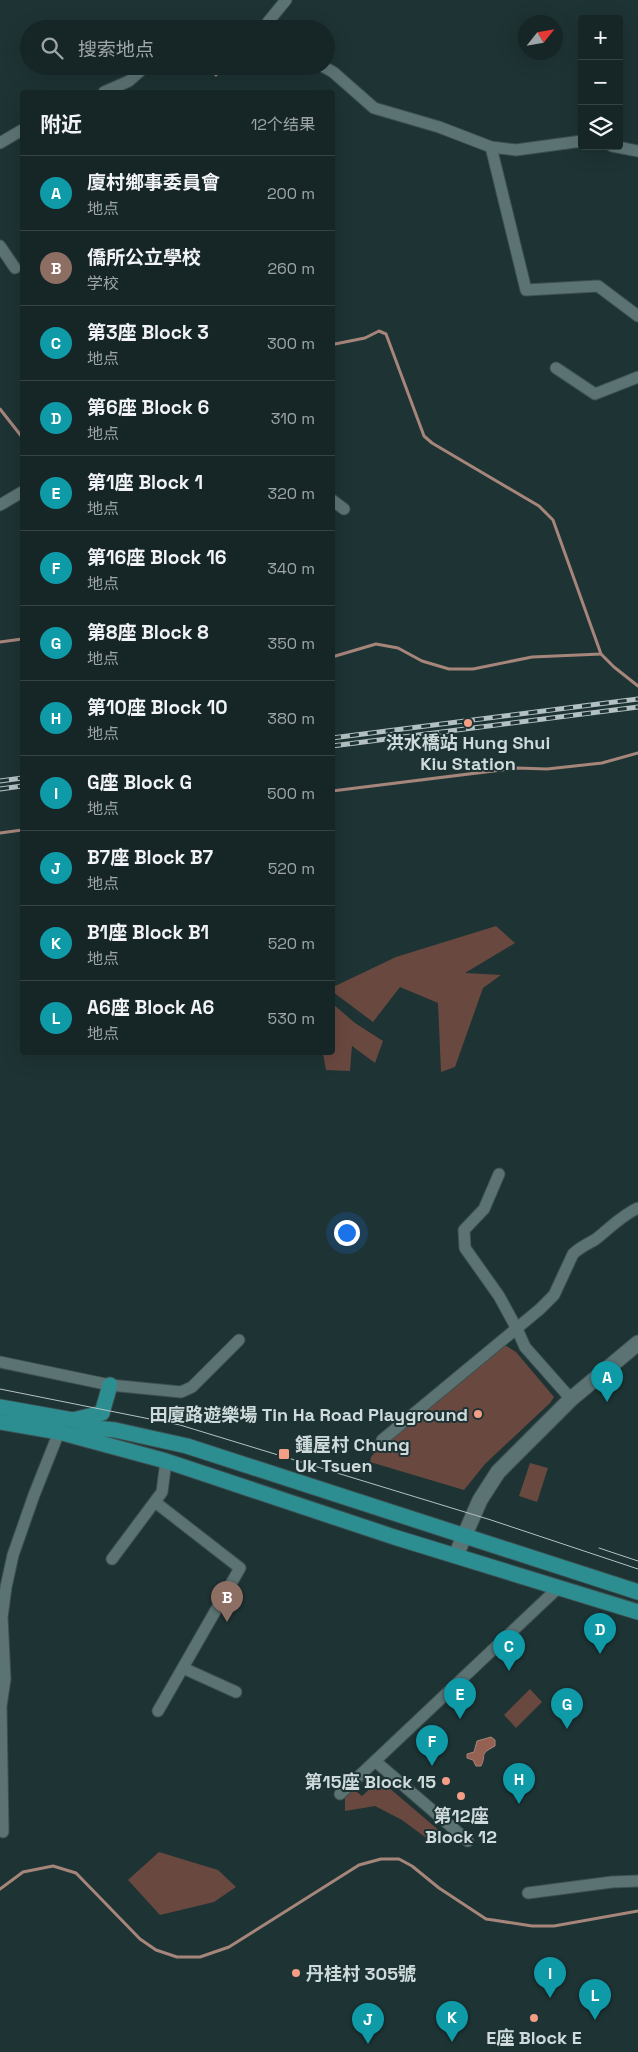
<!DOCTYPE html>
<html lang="zh">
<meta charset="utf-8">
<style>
:root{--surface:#162627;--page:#233233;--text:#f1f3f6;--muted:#9ea5a7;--line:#354344;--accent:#f49e86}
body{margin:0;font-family:"Space Grotesk","Noto Sans SC",sans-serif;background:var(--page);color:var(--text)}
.controls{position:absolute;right:15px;top:15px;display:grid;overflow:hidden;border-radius:5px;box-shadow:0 5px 20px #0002}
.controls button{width:45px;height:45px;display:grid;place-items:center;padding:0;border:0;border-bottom:1px solid var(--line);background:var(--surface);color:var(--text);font:25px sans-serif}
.compass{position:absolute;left:518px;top:15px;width:45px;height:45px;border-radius:50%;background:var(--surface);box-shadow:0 5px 20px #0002;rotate:59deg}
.you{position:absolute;left:346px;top:1232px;width:18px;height:18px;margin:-12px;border:4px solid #fff;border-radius:50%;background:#1a73e8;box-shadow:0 0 0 8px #1a73e833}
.badge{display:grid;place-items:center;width:32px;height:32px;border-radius:50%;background:var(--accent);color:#fff;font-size:16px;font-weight:700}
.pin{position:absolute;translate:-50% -41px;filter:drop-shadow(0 1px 2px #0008)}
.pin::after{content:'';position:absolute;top:26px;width:18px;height:15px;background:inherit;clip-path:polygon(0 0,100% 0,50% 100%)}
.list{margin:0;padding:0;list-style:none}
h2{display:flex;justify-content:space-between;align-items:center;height:65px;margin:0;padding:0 20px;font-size:21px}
h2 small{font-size:16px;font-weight:400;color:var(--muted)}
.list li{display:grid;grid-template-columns:32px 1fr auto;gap:15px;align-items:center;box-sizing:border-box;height:75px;padding:0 20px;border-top:1px solid var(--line)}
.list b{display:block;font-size:19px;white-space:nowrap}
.list p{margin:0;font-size:16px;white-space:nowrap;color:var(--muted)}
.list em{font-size:16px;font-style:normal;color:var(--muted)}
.icon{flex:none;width:28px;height:28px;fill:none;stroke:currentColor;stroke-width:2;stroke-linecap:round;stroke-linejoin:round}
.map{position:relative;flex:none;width:638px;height:2052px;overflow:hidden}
.search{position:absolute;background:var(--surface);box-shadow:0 5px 20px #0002;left:20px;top:20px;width:315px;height:55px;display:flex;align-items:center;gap:12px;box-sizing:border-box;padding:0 18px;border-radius:28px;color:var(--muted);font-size:19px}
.panel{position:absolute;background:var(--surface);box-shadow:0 5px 20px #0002;left:20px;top:90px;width:315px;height:965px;border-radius:5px}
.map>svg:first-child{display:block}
.green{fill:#69483f}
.water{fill:#956152;stroke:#a6857b}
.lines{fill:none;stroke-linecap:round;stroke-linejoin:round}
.stream{stroke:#a6857b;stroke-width:3}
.street-casing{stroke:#3e5051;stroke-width:13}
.secondary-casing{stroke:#3e5051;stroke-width:17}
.primary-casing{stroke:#3e5051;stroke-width:17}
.street{stroke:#5c7374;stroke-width:11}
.secondary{stroke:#5c7374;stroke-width:15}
.primary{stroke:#2c8e91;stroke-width:15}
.tram{stroke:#b4c1c2;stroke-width:1}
.rail-casing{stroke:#b4c1c2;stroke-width:5}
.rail{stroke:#1e3334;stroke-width:3;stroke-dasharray:9;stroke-linecap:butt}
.poi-dot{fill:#f49e86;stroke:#1e3334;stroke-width:2}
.labels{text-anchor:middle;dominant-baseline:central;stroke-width:4;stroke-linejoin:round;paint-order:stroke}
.poi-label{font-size:18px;font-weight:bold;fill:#cedadb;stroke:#1e3334}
</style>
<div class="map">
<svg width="638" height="2052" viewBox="0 0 638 2052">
<rect width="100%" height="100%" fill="#1e3334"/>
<g class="green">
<path d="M496,926L515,943L465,973L501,975L483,988L455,1067L441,1072L438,1003L400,987L373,1022L333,992V987L396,957Z"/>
<path d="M333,1004L355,1023L383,1041L375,1063L352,1046L350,1071L326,1070L323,1053L332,1052Z"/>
<path d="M503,1344L516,1352L554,1397L550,1403L485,1464L464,1490L370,1462L371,1457L382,1444Z"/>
<path d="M530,1463L548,1468L537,1502L519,1496Z"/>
<path d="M530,1689L542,1702L516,1728L504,1715Z"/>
<path d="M372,1779L381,1781L442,1833L433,1843L402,1820L375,1806L345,1811V1796L353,1789L362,1796L373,1786L368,1781Z"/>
<path d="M159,1852L218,1870L236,1887L214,1902L160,1915L128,1880Z"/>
</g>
<path class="water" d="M491,1737L495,1740V1746C478,1755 487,1754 481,1766H476L473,1760L467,1758V1754L474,1752L477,1741Z"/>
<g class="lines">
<g class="stream">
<path d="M215,66L216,75"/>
<path d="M332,342L335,344L365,338L379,331L386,334L424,436L432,443L539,506L553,520L601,654L614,667L638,686"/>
<path d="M0,409L22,437"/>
<path d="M0,642L22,639"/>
<path d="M332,657L376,644L398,648L422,661L449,669H473L532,657L601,654"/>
<path d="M332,791L517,768L547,769L602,763L638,753"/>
<path d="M0,833L22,830"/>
<path d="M0,1889L23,1872L53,1866L76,1873L140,1939L156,1950L177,1957H200L229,1947L359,1865L381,1859H399L412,1866L439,1888L486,1919L493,1920L532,1926H554L638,1911"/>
</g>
<g class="street-casing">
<g id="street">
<path d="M282,29L268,22L286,0"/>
<path d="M322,66L333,72L374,108L439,127L491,147L516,150L582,141"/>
<path d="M104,92L129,81L146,66"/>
<path d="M0,143L22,130"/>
<path d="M612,146L638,151"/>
<path d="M491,147L526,290L598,286L638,316"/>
<path d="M0,246L15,268"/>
<path d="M556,368L595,394L638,377"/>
<path d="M332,500L344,509"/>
<path d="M0,505L22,492"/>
<path d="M499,1174L484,1209L464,1230L465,1248L499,1296L517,1329L525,1347L571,1399"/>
<path d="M0,1362L110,1385L181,1392L192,1387L239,1340"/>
<path d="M382,1440L540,1309L554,1295L573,1254C580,1247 588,1244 596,1239C610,1228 622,1215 638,1208"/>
<path d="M155,1502L240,1568L158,1711"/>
<path d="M112,1559L162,1492L166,1461"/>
<path d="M183,1668L236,1692"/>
<path d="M340,1794L375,1761"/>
<path d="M3,1832L1,1706L5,1679L2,1617L6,1587L13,1555L34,1495L59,1432"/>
<path d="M468,1841L375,1761L558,1588"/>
<path d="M528,1893L612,1882L638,1881"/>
</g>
</g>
<g class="secondary-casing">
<path id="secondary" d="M456,1555L480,1500L498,1472L571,1399L638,1343"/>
</g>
<g class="primary-casing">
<g id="primary">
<path d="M0,1407L73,1420L102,1413"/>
<path d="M102,1413L110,1385"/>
<path d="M73,1420L94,1428L115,1430L187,1446L638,1592"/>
<path d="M0,1422L59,1432L166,1461L394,1537L638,1612"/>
</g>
</g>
<use href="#street" class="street"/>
<use href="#secondary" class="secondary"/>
<use href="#primary" class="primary"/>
<g class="tram">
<path d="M0,1389L180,1425L491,1520L638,1569"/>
<path d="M599,1548L638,1561"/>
</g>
<g class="rail-casing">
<g id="rail">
<path d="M332,738L638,699"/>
<path d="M332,746L638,707"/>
<path d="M0,781L22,778"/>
<path d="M0,789L22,786"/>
</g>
</g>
<use href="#rail" class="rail"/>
</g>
<g class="poi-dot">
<circle cx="468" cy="723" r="5"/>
<circle cx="478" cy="1414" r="5"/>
<rect x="278" y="1448" width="12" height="12" rx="2.5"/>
<circle cx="446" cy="1781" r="5"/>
<circle cx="461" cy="1796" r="5"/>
<circle cx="296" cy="1973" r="5"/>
<circle cx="534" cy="2018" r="5"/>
</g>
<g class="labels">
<g class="poi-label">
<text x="468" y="742">洪水橋站 Hung Shui<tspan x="468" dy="21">Kiu Station</tspan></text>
<text x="468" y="1414" text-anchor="end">田廈路遊樂場 Tin Ha Road Playground</text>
<text x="295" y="1444" text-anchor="start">鍾屋村 Chung<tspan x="295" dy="21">Uk Tsuen</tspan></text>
<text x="436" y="1781" text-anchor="end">第15座 Block 15</text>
<text x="461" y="1815">第12座<tspan x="461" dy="21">Block 12</tspan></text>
<text x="306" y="1973" text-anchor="start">丹桂村 305號</text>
<text x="534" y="2037">E座 Block E</text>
</g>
</g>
</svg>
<div class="controls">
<button>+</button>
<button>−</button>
<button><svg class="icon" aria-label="layers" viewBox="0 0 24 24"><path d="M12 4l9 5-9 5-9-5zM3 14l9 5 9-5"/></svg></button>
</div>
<svg class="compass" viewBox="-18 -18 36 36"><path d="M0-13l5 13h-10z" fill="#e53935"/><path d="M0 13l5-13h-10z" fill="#9ea5a7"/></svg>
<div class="you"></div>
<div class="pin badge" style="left:607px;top:1402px;background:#0f9aa8">A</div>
<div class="pin badge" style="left:227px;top:1622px;background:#8d6e63">B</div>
<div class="pin badge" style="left:509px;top:1671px;background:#0f9aa8">C</div>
<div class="pin badge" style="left:600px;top:1654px;background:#0f9aa8">D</div>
<div class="pin badge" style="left:460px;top:1719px;background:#0f9aa8">E</div>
<div class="pin badge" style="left:432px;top:1766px;background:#0f9aa8">F</div>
<div class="pin badge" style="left:567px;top:1729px;background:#0f9aa8">G</div>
<div class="pin badge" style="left:519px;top:1804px;background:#0f9aa8">H</div>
<div class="pin badge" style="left:550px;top:1998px;background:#0f9aa8">I</div>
<div class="pin badge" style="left:368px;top:2044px;background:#0f9aa8">J</div>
<div class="pin badge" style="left:452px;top:2042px;background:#0f9aa8">K</div>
<div class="pin badge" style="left:595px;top:2020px;background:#0f9aa8">L</div>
<div class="search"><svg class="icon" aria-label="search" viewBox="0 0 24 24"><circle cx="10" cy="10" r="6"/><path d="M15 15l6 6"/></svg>搜索地点</div>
<section class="panel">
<h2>附近<small>12个结果</small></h2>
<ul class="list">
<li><span class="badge" style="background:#0f9aa8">A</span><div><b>廈村鄉事委員會</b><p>地点</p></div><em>200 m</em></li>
<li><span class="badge" style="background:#8d6e63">B</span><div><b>僑所公立學校</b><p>学校</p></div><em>260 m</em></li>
<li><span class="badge" style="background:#0f9aa8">C</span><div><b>第3座 Block 3</b><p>地点</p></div><em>300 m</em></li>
<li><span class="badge" style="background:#0f9aa8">D</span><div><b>第6座 Block 6</b><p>地点</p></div><em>310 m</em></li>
<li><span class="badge" style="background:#0f9aa8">E</span><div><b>第1座 Block 1</b><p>地点</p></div><em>320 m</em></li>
<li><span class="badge" style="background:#0f9aa8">F</span><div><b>第16座 Block 16</b><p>地点</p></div><em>340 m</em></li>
<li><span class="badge" style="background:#0f9aa8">G</span><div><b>第8座 Block 8</b><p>地点</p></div><em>350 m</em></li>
<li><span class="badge" style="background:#0f9aa8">H</span><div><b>第10座 Block 10</b><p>地点</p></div><em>380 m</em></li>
<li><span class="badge" style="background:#0f9aa8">I</span><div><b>G座 Block G</b><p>地点</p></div><em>500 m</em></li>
<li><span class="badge" style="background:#0f9aa8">J</span><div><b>B7座 Block B7</b><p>地点</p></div><em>520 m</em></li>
<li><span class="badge" style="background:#0f9aa8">K</span><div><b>B1座 Block B1</b><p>地点</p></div><em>520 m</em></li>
<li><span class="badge" style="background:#0f9aa8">L</span><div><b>A6座 Block A6</b><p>地点</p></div><em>530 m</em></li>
</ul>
</section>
</div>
